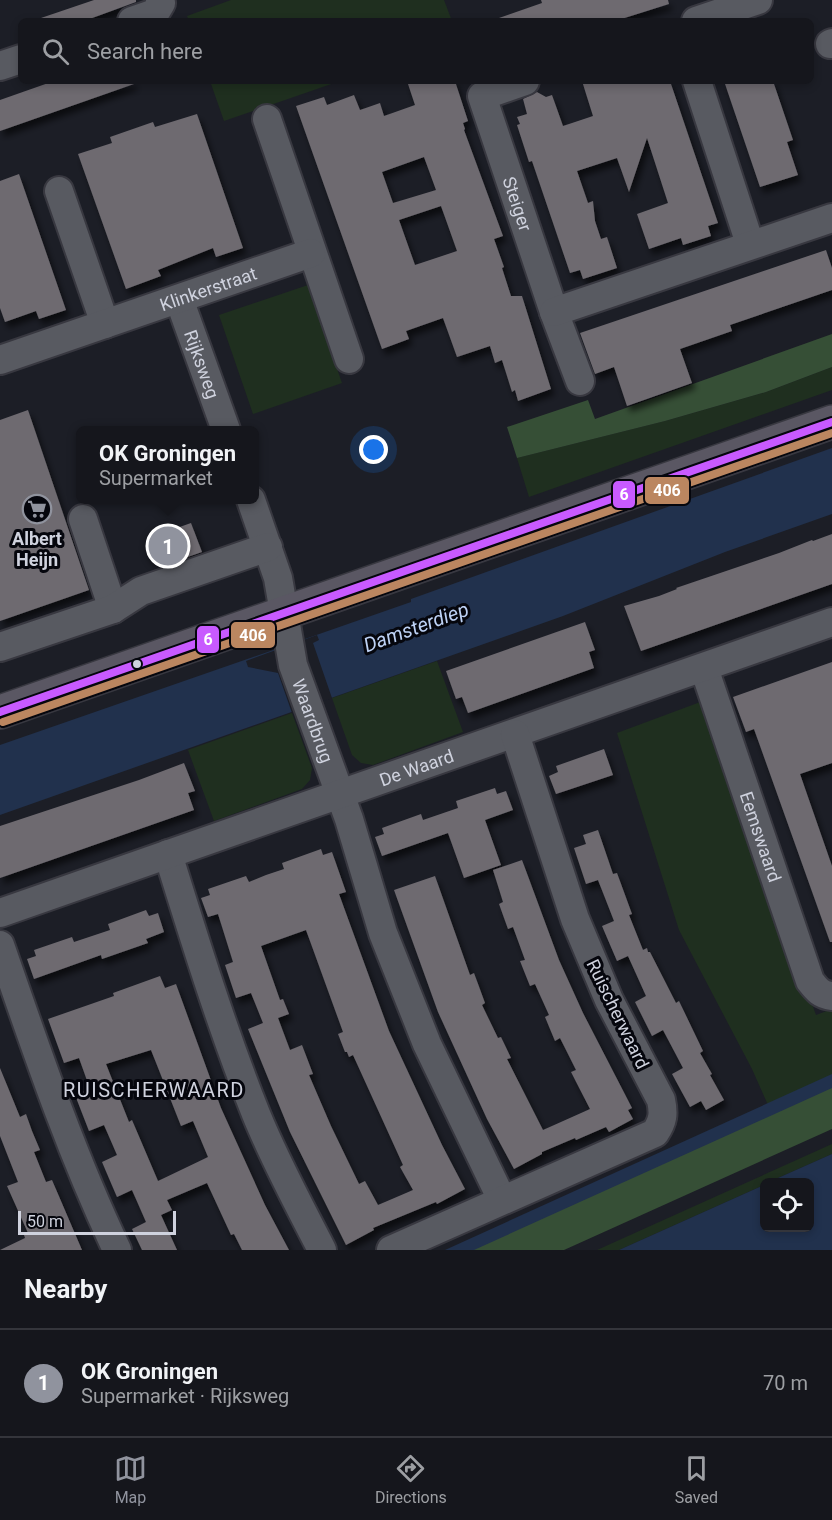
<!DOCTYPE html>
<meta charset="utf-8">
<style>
:root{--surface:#15161c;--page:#222329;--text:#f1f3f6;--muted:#9d9fa3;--line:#34353b;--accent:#90939e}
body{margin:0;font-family:Roboto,sans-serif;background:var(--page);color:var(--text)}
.controls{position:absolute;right:18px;bottom:18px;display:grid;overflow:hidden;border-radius:9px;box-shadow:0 3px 9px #0003}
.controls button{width:54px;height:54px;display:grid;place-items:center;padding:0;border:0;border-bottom:2px solid var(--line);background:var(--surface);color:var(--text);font:30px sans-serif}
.scale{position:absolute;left:18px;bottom:15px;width:158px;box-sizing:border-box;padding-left:6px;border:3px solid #cfd2de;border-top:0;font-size:16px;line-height:21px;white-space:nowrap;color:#cfd2de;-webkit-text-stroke:4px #05060d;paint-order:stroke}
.you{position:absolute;left:374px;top:450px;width:21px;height:21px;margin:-15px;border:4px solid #fff;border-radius:50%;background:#1a73e8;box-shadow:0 0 0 9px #1a73e833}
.badge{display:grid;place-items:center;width:39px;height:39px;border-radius:50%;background:var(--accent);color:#fff;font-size:20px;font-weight:700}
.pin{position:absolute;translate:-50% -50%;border:3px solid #fff;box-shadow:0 2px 6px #0006}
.popup{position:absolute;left:76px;top:426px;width:183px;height:78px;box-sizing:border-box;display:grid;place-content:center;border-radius:9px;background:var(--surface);filter:drop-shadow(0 2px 4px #0005);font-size:20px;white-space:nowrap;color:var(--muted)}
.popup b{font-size:22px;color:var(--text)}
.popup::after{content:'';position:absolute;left:50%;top:100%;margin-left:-12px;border:12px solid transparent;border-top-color:var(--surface)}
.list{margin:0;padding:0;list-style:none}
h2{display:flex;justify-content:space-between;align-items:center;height:78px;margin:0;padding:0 24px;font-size:26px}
h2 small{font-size:20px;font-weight:400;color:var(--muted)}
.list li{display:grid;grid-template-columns:39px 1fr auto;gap:18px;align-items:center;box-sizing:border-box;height:108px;padding:0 24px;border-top:2px solid var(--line)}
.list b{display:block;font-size:22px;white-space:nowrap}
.list p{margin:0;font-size:20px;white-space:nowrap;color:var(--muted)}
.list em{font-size:20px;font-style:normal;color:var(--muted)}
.icon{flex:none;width:33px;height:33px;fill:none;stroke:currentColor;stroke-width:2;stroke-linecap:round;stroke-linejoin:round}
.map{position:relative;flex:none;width:832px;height:1250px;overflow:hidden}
.search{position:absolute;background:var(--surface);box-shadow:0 3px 9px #0003;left:18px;right:18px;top:18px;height:66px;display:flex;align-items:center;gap:15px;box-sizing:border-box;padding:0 21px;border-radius:9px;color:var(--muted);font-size:22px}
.sheet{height:186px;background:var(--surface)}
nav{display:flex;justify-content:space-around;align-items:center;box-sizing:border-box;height:84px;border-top:2px solid var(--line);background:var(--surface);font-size:16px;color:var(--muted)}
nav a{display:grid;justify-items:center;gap:3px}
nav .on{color:var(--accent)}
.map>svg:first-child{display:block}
.green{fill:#1f2f1f}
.forest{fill:#364f36}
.water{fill:#21314d}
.pier{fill:#1c1e26}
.building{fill:#6e6a70;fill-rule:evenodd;filter:url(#shadow)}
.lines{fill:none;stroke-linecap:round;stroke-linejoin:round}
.minor-casing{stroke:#383840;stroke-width:32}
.major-casing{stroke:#383840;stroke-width:36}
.minor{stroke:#585a61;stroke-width:28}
.major{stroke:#5a5763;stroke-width:33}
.bus-1-casing{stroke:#05060d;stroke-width:12}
.bus-2-casing{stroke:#05060d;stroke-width:12}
.bus-1{stroke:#c85aff;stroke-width:8}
.bus-2{stroke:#bb8660;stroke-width:8}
.bus-dot{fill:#cfd2de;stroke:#05060d;stroke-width:2}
.labels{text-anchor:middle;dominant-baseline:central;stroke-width:6;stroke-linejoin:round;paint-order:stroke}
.street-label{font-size:18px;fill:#cfd2de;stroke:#05060d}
.poi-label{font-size:18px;font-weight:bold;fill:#cfd2de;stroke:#05060d}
.water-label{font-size:20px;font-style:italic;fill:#bdd1f4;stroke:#05060d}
.neighbourhood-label{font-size:20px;letter-spacing:1.5px;fill:#cfd2de;stroke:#05060d}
.line-badge{stroke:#05060d;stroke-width:2}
.badge-label{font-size:16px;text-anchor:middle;font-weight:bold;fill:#fff}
</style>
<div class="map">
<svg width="832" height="1250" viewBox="0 0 832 1250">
<defs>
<filter id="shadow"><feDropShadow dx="3.5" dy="6" stdDeviation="3" flood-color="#0009"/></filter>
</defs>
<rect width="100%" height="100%" fill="#1c1e26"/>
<g class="green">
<path d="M231,0H444L452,21H189L187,16Z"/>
<path d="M210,81H340L224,121Z"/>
<path d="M308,285L342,383L253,414L219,315Z"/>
<path d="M832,367V390L529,497L517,458L665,421L766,392Z"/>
<path d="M437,661L463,732L373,765L361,763L352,755L332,698Z"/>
<path d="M703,701L816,1015L832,1009V1087L772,1114L752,1069L679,930L617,733Z"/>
<path d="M292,713L312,768L310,780L302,789L214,821L188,750Z"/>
<path d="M832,1144V1154L769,1182H764V1185L619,1250H597Z"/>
</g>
<g class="forest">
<path d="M832,334V367L766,392L665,421L517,458L507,427L588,400L595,419Z"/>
<path d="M832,1087V1129L564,1250H469Z"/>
</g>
<g class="water">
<path d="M832,448V514L725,552L563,616L0,815V745L411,602V599Z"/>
<path d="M832,1074V1088L474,1250H445Z"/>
<path d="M832,1154V1250H619L764,1185V1228H810V1182H769Z"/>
</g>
<path class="pier" d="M317,635L319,640L313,643L332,698L292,713L278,673L248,667L246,661Z"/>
<g class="building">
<path d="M94,0H136V2L84,21H41V18Z"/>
<path d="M541,0H668L669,4L615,21H500L499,18L542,3Z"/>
<path d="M54,81H134V84L0,131V100Z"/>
<path d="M407,81H455L468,121L463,123L465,129L464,130L503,236L494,239L504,267L502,268L511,296H522L551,389L518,401L515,390L512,392L502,360L495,363L490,346L457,357L443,318L406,331L409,339L382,349L296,106L324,97L327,105L354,95L360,110L380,103L384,116L415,105ZM424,157L436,190L393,203L382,172ZM441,206L457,251L415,265L399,220Z"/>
<path d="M582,81H670L718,223L708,226L711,236L683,245L681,238L649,249L637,214L668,203L647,138L629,192L617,158L577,171L588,203L593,201L595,221L601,239L607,237L617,268L583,279L580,270L570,273L532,161L529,162L517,125L520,124L517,117L527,114L523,99L537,92L546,97L552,95L563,126L593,116Z"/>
<path d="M724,81H773L793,140L787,142L798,175L760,187Z"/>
<path d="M197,114L243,248L216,257L213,248L158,270L161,276L126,289L78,154L112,143L110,137L153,122L155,127Z"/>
<path d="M19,174L66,310L39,319L36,311L5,322L0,308V181Z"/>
<path d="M826,250L832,268V290L730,325L732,331L680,349L692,383L627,406L614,367L595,374L580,333Z"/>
<path d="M28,410L89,590L0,621V420Z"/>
<path d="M191,523L202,552L165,565L154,536Z"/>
<path d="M832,534V584L641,651L624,606L659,596L677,589L676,588L779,553L812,540L813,541Z"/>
<path d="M585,622L595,650L589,652L594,668L468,713L462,697L456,699L446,671Z"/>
<path d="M832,662V763L800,774L832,866V942H830L754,729L746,732L733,697Z"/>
<path d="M604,749L613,775L556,794L549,776L558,772L556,766Z"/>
<path d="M184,763L195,791L188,793L194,810L0,878V826L139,780Z"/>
<path d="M495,788L497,794L506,791L513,810L485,820L501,865L464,878L448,833L382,856L375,837L384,834L382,828L421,814L423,820L458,808L456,801Z"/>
<path d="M598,830L613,874L617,873L632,914L629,915L643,950L647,948L648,952H650L676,1003L679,1001L703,1051L700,1053L712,1074L710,1075L724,1100L706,1110L701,1101L690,1107L672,1074L683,1068L663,1030L652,1036L635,1002L646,996L628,956L617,961L602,926L614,921L598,880L586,884L574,848L586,844L583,835Z"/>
<path d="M321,849L323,855L332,852L346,892L339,894L389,1031L442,1145L465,1189L437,1204L436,1202L373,1228L374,1230L346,1245L290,1132L248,1029L263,1023L251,993L236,998L225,965L233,962L218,914L208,917L201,898L210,895L208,889L246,876L249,882L266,875L284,869L282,863ZM306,930L343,1032L338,1034L345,1052H347L349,1057L353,1055L403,1165L400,1167L413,1190L378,1205L365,1181L359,1184L331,1126L309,1075L313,1074L302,1045L290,1050L278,1018L289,1014L283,999L280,1000L261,946Z"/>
<path d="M522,860L559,960L583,1013L632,1108L628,1110L633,1119L609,1132L606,1127L576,1140L575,1138L542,1152V1154L514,1169L487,1119L438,1012L394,890L435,876L470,975L474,973L485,1003L482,1005L498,1038L501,1037L511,1058L507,1059L543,1130L590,1109L571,1072L576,1070L560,1038L555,1041L545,1017L549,1015L535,984L530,986L520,961L525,960L513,927L508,929L499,904L503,902L493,870Z"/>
<path d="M146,910L149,916L158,913L164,932L146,939L148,943L102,959L101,955L34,979L27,959L36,956L34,950L72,937L74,942L110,930L108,924Z"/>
<path d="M160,976L165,988L176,984L221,1108L265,1205L289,1250H242L234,1234L231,1235L207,1183L167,1200L172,1210L161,1215L177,1250H142L132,1229L146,1222L132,1190L117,1197L102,1162L117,1155L104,1125L89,1131L75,1095L90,1089L79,1058L64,1063L48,1019L114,996L113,993ZM151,1050L181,1126L193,1121L208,1157L158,1181L132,1120L129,1122L106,1064Z"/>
<path d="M0,1068L20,1117L26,1114L32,1131L40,1150L34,1152L46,1182L52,1180L82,1250H0L25,1238L24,1235L28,1233L7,1186L18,1182L0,1136Z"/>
</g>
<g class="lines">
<g class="minor-casing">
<g id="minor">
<path d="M132,21L155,13L161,3L160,0"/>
<path d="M696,21L758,0"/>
<path d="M830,44L832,43"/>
<path d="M0,66L21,59"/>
<path id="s1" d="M525,81L482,96L554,312L580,381"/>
<path d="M697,81L750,244"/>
<path d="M267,119L349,359"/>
<path d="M59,191L105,324"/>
<path id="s2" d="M179,299L226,430"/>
<path d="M554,312L832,218"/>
<path id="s3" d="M0,360L311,253"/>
<path id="s4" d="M251,500L278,578L293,665L349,819L383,933L427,1044L502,1200"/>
<path d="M83,519L113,609"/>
<path d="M0,647L113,609L141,591L268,547"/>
<path id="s5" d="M704,668L810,981C817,990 821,995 832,996"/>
<path d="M168,854C195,941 222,1029 256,1114C275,1161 299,1205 322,1250"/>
<path id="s6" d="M0,913L832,622"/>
<path d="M0,945C36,1049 70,1151 117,1250"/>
<path d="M391,1250L655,1133C663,1121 664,1114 661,1100L609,1000L575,919L515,734"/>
</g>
</g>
<g class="major-casing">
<path id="major" d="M0,712C277,614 555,520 832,422"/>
</g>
<use href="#minor" class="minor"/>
<use href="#major" class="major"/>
<g class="bus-1-casing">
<path id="bus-1" d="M0,712L832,422"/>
</g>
<g class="bus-2-casing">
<path id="bus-2" d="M3,722L832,433"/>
</g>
<use href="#bus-1" class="bus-1"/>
<use href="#bus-2" class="bus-2"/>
</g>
<defs>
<g id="supermarket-ring" transform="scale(1.5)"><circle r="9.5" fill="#05060d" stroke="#90939e" stroke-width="1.5"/><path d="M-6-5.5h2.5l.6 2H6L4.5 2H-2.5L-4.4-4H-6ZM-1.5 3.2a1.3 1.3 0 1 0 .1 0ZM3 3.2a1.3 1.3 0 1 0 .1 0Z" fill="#90939e"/></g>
</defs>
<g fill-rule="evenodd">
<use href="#supermarket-ring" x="37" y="509"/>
</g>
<circle class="bus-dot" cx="137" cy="664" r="5"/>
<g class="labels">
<g class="street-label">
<text stroke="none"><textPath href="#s1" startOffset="159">Steiger</textPath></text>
<text stroke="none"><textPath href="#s3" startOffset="220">Klinkerstraat</textPath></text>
<text stroke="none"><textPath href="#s2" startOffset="69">Rijksweg</textPath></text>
<text stroke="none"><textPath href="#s4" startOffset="230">Waardbrug</textPath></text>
<text stroke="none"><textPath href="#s6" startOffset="441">De Waard</textPath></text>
<text stroke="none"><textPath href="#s5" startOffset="178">Eemswaard</textPath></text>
<text transform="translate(618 1014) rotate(64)">Ruischerwaard</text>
</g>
<g class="poi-label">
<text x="37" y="538">Albert<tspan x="37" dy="21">Heijn</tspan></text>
</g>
<g class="water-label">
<text transform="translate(416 627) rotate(-20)">Damsterdiep</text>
</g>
<g class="neighbourhood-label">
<text x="154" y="1090">RUISCHERWAARD</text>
</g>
</g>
<g class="line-badge">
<rect x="644" y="476" width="46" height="29" rx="6" fill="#bb8660"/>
<rect x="612" y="480" width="24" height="29" rx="6" fill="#c85aff"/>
<rect x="230" y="621" width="46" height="28" rx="6" fill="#bb8660"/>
<rect x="196" y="625" width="24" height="29" rx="6" fill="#c85aff"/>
</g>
<g class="badge-label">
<text x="667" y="496">406</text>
<text x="624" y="500">6</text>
<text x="253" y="641">406</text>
<text x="208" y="645">6</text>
</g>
</svg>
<div class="controls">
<button><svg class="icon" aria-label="locate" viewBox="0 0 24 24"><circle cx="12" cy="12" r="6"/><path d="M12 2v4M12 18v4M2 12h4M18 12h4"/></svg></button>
</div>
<div class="scale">50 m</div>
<div class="you"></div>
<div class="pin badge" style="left:168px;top:546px">1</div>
<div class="popup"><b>OK Groningen</b>Supermarket</div>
<div class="search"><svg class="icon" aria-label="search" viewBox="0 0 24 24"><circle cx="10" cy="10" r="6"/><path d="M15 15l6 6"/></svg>Search here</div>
</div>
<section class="sheet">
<h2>Nearby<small></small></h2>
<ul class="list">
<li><span class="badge">1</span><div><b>OK Groningen</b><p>Supermarket · Rijksweg</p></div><em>70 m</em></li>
</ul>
</section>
<nav>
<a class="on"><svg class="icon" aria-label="map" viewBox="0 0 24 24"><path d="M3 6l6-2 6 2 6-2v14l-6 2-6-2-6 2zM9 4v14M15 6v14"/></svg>Map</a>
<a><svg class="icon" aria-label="directions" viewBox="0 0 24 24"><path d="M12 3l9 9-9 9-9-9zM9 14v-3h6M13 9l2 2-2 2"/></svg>Directions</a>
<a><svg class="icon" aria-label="saved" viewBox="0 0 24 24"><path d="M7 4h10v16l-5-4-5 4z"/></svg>Saved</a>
</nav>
